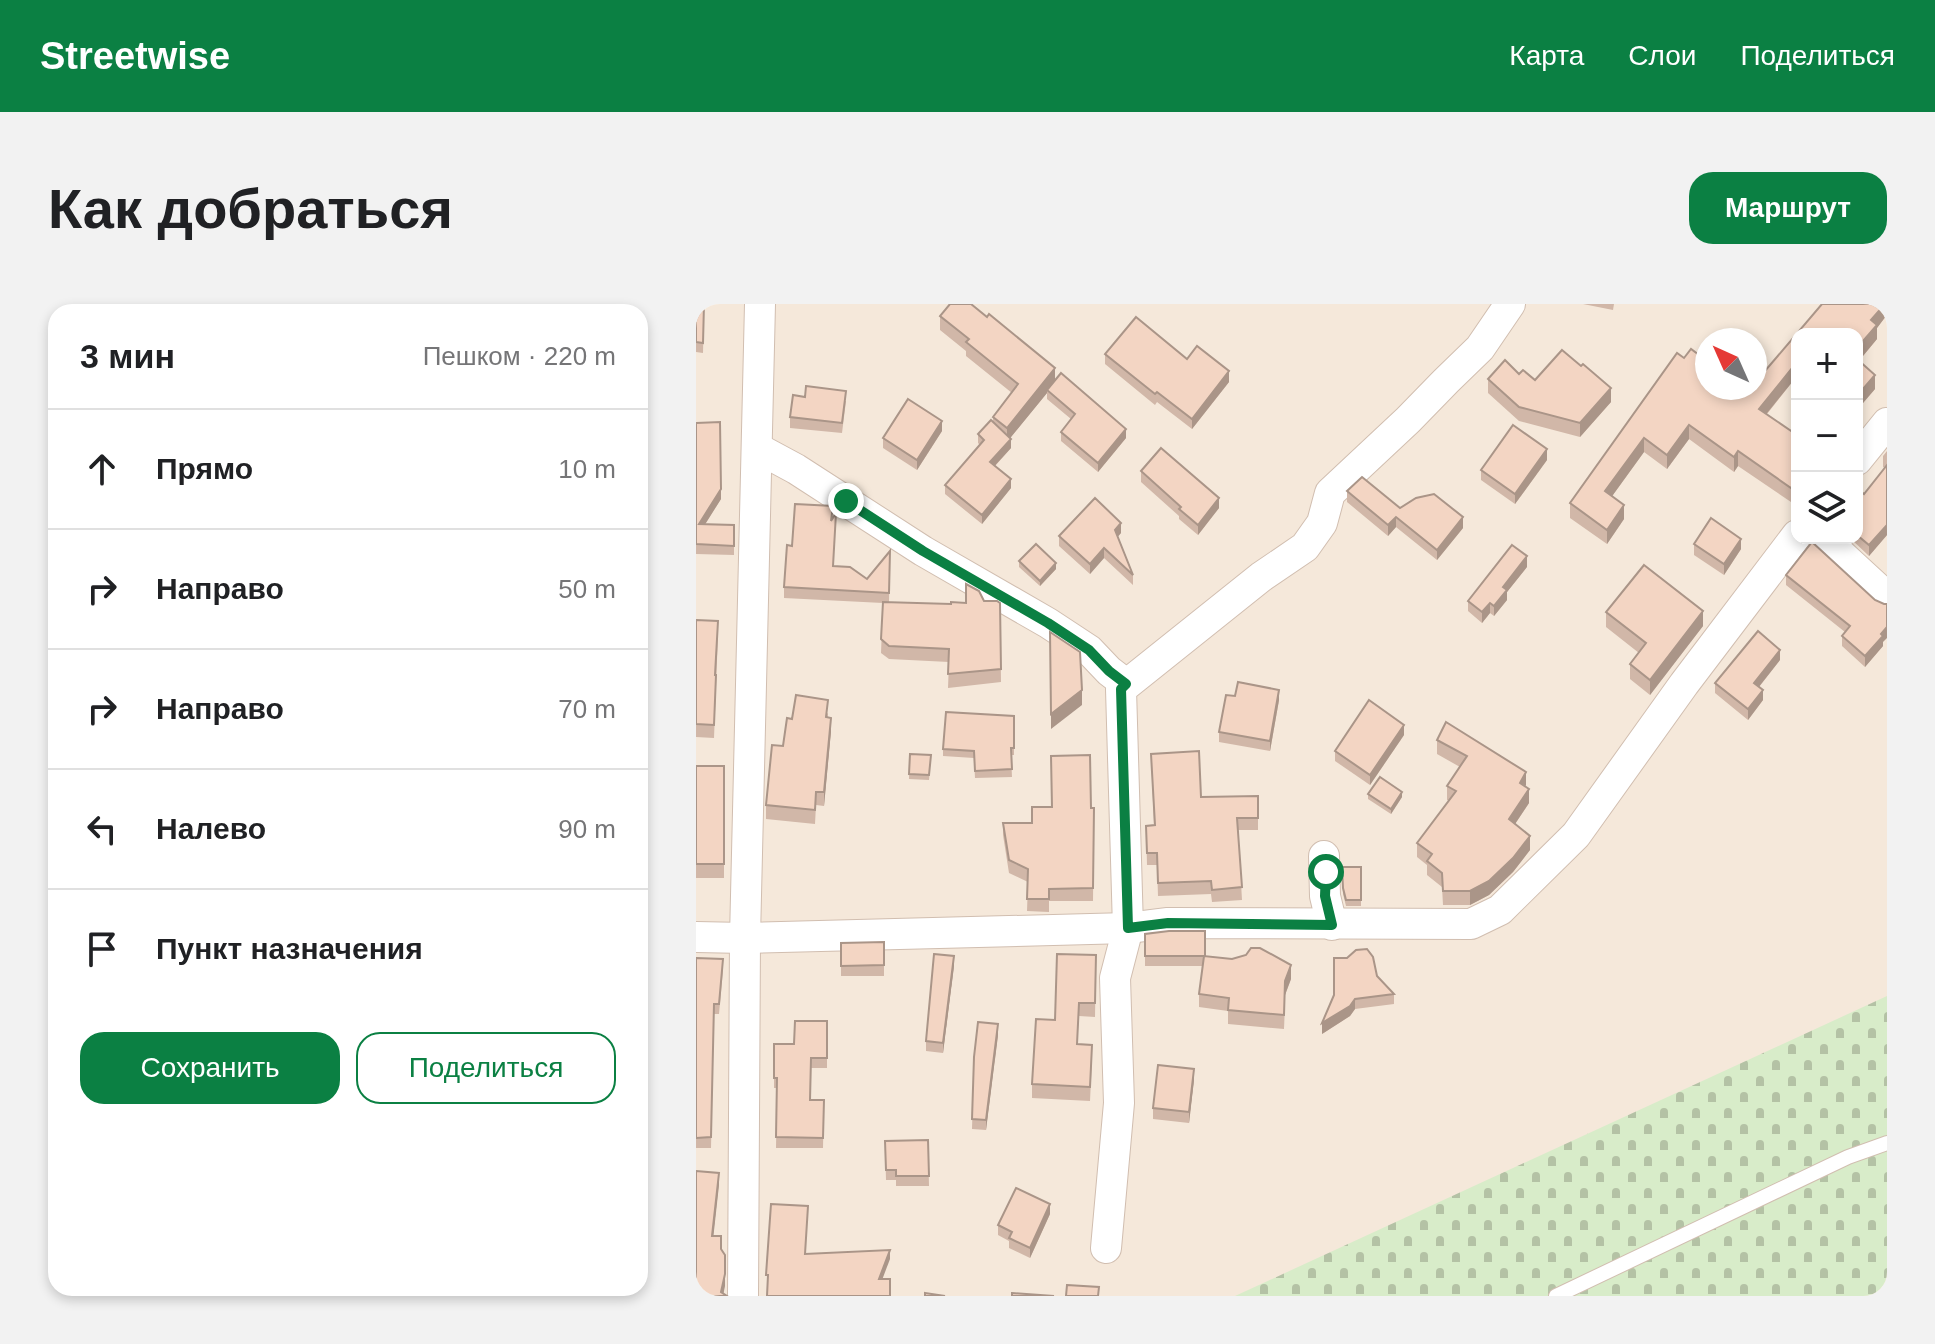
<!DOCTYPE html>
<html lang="ru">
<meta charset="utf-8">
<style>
:root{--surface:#fff;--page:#f2f2f2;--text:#202124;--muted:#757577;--line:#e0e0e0;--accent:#0b8043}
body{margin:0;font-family:Arial,sans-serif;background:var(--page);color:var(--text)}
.controls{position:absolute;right:24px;top:24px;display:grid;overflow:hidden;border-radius:16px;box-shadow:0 4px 12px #0003}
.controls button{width:72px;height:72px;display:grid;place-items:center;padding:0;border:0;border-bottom:2px solid var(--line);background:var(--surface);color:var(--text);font:40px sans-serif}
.compass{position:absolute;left:999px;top:24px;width:72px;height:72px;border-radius:50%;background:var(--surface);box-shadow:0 4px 12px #0003;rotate:315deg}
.stop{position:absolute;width:24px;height:24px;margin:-18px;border:6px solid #0b8043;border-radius:50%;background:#fff}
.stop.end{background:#0b8043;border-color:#fff;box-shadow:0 2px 8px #0008}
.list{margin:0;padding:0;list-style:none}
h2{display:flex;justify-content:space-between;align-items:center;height:104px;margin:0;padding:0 32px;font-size:34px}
h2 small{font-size:26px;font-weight:400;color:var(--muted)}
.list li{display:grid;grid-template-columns:52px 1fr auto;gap:24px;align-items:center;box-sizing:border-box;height:120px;padding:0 32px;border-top:2px solid var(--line)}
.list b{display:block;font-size:30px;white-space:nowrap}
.list em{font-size:26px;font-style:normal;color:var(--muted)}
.actions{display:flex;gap:16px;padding:24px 32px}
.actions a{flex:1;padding:18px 0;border:2px solid var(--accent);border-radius:24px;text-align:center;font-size:28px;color:var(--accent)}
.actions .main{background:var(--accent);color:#fff}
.icon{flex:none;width:44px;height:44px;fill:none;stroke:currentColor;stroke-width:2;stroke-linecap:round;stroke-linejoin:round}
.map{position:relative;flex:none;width:1191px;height:992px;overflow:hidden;border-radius:24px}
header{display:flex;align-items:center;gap:48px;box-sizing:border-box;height:112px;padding:0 40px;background:var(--accent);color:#fff}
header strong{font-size:38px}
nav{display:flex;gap:44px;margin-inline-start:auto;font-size:28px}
.intro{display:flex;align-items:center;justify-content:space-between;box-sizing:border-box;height:192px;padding:0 48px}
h1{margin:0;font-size:56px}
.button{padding:20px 36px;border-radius:24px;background:var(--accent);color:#fff;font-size:28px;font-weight:700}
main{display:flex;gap:48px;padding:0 48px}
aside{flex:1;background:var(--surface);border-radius:24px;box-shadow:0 4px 12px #0003}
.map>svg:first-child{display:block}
.residential{fill:#f5e8da;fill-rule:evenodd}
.cemetery{fill:url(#cemetery-stones)}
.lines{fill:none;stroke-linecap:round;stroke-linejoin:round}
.service-casing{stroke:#d1beb0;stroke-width:16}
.minor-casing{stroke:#d1beb0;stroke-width:32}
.service{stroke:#fff;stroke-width:14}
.minor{stroke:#fff;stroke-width:30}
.wall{fill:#d1b7a8}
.shaded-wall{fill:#aa9588}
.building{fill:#f3d5c3;stroke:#aa9588;stroke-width:2}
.route{stroke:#0b8043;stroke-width:10}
</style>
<header>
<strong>Streetwise</strong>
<nav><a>Карта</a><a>Слои</a><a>Поделиться</a></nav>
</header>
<div class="intro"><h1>Как добраться</h1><a class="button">Маршрут</a></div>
<main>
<aside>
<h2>3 мин<small>Пешком · 220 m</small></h2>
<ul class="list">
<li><svg class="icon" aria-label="ahead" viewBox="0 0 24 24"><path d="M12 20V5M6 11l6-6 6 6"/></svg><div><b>Прямо</b></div><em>10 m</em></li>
<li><svg class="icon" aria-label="right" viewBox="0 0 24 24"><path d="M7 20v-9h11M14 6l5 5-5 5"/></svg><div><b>Направо</b></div><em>50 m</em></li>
<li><svg class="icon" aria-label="right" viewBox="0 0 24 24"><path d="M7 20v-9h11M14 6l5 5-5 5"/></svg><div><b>Направо</b></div><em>70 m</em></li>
<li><svg class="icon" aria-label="left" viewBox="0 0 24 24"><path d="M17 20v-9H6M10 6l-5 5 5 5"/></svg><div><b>Налево</b></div><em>90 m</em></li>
<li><svg class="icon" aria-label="arrive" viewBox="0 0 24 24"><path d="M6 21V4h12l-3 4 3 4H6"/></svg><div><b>Пункт назначения</b></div></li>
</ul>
<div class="actions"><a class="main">Сохранить</a><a>Поделиться</a></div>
</aside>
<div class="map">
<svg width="1191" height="992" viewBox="0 0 1191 992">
<defs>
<pattern id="cemetery-stones" width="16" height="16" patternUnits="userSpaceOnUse" patternTransform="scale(2)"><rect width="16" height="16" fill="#d8ecc9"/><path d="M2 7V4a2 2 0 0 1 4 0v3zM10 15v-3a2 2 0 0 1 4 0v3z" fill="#b4c2a5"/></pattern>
</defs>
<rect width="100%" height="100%" fill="#fdf6ec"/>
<path class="residential" d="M0,0H1191V992H0ZM1101,30H1161V234H1101ZM1011,36H1059V84H1011Z"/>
<path class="cemetery" d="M1191,692V992H539Z"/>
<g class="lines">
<g class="service-casing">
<path id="service" d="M860,992L1152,853L1191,839"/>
</g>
<g class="minor-casing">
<g id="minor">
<path d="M61,144L100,165L227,247L352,319L393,346L413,367L430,380"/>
<path d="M1161,156L1191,119"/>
<path d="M1127,234L1191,293"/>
<path d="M628,552L629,592L636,621"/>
<path d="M0,633L49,634L432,624L472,619L775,620L804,606L880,531L988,380L1101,231"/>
<path d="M410,944L423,799L419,674L432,624L425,385L565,273L609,243L626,219L634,189L712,116L750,77L784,44L814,0"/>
<path d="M47,992L49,634L64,0"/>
</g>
</g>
<use href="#service" class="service"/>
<use href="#minor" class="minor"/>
</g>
<g class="wall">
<path d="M0,0H8L7,49L0,48Z"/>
<path d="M887,0H918L917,6Z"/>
<path d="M1126,0H1190V12L1181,24V35L1163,57L1179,71V85L1161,106V30H1101V72L1071,110L1101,131V190L1095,198L1042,162L1038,168L993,135L971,165L948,148L916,192L928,201V215L911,240L874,214V199L981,49L988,54L995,45L1011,57V84H1059V60L1069,67Z"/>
<path d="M244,12L359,76L430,134L402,168L365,137V128L375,115L351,95V89L314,134L315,144L299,162L315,184L286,220L249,190V181L284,141L282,139V130L297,118V113L316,89L270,52V47L244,26Z"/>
<path d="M409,50L491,55L533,78L496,125L461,98L459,101L409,60Z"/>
<path d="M823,70L839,76L915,98L884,133L823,117L792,89V75Z"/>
<path d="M109,93L150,97L146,129L94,124V113Z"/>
<path d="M0,119L25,195L9,220L38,221V251L0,250Z"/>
<path d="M246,127L221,166L187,144V134Z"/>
<path d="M1191,147V231L1173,252L1154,234H1161V186L1168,190L1189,164L1187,163V152Z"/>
<path d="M851,156L819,200L785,176V166Z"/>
<path d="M445,167L523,204L502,231L483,215V212L445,178Z"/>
<path d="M651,187L704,204L767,224L741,256L700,223L692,232L651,198Z"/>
<path d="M136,214L138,262L171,275L194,247L193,298L255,300L288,297L304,299L305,378L252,384L253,358L193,355L185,349L187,299L88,294V283L96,242Z"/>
<path d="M425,229L421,233L437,271V281L408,254L394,270L363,242V232Z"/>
<path d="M998,240L1045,245L1028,271L998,251Z"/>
<path d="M323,257L360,265L344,282L323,263Z"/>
<path d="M831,263L811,288V296L798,312L794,309L786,319L772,307V297Z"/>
<path d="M1090,271L1187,338V342L1169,363L1146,342V332L1149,328L1090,281Z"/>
<path d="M910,308L1007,322L954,391L934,375V360L943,349L910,323Z"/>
<path d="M0,316L22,330L18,434L0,433Z"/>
<path d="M1084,356L1063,383L1067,396L1052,416L1019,389V379Z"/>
<path d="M539,392L583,396L574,447L523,438V428Z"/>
<path d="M132,409V413L135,427L128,502L120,501L119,520L70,515V501L87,442Z"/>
<path d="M318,412V451H315L316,473L279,474L278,454L247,452V445Z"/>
<path d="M708,431L674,481L639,457V447Z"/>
<path d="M741,436L830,483L833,499L819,520L834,546L817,568L793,591L774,601H747L746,583L731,571V561L721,553V539L753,497L751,496V482L764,463L741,450Z"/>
<path d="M214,450L235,451L233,476L213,475Z"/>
<path d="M455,450L505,493L562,492V526H542L546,596L516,598L515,590L462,592L461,561H451L450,522H458Z"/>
<rect x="0" y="462" width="28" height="112"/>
<path d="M672,490L706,493L695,510L672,495Z"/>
<path d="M395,504H398L397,597H353V608L331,607L332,578L313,569L307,531V519H336Z"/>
<path d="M646,563H665V602H650L647,590Z"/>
<path d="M449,630L509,652L595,675L589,691L588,725L532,720V707L503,703V690L507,662H449Z"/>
<path d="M188,638V672H145V639Z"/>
<path d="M400,651L399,713L383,712L381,740L396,754L394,797L336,794V780L359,716Z"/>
<path d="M0,654L27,666L23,710H18L15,844H0Z"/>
<path d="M258,662L247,749L230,747V737Z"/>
<path d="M681,672L698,690V700L659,705L654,712L626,730Z"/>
<path d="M131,717V764H115V796H128L127,844H80L81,784H78V740H98Z"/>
<path d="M302,731L290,826L276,825L278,753Z"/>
<path d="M498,776L493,819L457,815V804Z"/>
<path d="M232,836L233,882H200V876H190L189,837Z"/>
<path d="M354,910L334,954L313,944V937L302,931V921Z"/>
</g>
<g class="shaded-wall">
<path d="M1189,0H1190V12L1181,24V35L1161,59V44L1175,16Z"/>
<path d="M1101,58V72L1063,119V105Z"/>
<path d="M359,64V78L351,86V89L311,138V124Z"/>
<path d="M533,67V78L496,125V115Z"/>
<path d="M1179,71V85L1161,106V92Z"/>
<path d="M915,84V98L884,133V119Z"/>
<path d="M246,117V127L221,166V156Z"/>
<path d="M993,121V135L971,165V151Z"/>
<path d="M430,125V134L402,168V159Z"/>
<path d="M948,134V148L909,202V187Z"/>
<path d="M315,135V144L294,167V158Z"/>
<path d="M851,145V156L819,200V190Z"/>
<path d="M1042,147V162L1038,168V153Z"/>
<path d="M315,175V184L286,220V211Z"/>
<path d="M1101,175V190L1095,198V184Z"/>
<path d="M25,185V195L3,230V220Z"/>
<path d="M523,194V204L502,231V221Z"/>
<path d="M928,201V215L911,240V226Z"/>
<path d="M700,213V223L692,232V221Z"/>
<path d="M767,213V224L741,256V246Z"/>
<path d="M425,219V229L419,236V226Z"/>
<path d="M1191,221V231L1173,252V241Z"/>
<path d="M1045,235V245L1028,271V260Z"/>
<path d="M408,244V254L394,270V260Z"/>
<path d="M831,252V263L811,288V296L798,312V302L807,283Z"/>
<path d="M360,259V265L344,282V277Z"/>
<path d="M794,299V309L786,319V308Z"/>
<path d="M1007,307V322L954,391V376Z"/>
<path d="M1191,323V334L1187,338V342L1169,363V352Z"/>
<path d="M1084,346V356L1058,389V379Z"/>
<path d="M386,386V401L355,425V410Z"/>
<path d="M583,386V396L574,447V437Z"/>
<path d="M1067,386V396L1052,416V405Z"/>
<path d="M135,414V427L128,502V488Z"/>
<path d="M708,421V431L674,481V471Z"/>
<path d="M830,468V482L824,479Z"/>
<path d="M833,485V499L813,529V515Z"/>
<path d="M706,488V493L695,510V505Z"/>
<path d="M834,532V546L817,568L793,591L774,601V587Z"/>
<path d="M258,652V662L247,749V739Z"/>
<path d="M595,661V675L589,691L588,725L589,677Z"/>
<path d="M659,695V705L654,712L626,730V719Z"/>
<path d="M302,720V731L290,826V816Z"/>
<path d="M498,765V776L493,819V808Z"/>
<path d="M23,869V881L16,945V932Z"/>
<path d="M354,900V910L334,954V944Z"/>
<path d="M194,946V955L183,984V975Z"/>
<path d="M29,970V982L27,992L25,988Z"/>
</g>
<g class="building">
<path d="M0,0H8L7,39L0,38Z"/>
<path d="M254,0H275L291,13L293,10L359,64L311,124L297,113L322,80L270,38L273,35L244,12Z"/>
<path d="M1126,0H1189L1175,16L1181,21L1161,44V30H1101V58L1063,105L1101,131V175L1095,184L1042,147L1038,153L993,121L971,151L948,134L909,187L928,201L911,226L874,199L981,49L988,54L995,45L1011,57V84H1059V60L1069,67Z"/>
<path d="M440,13L491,55L501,42L533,67L496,115L461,88L459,90L409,50Z"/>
<path d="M866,46L885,62L887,60L915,84L884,119L823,103L792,75L809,56L823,70L827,66L839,76Z"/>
<path d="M1161,55L1179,71L1161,92Z"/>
<path d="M365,69L430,125L402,159L365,128L379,110L351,86Z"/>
<path d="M110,82L150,87L146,119L94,113L97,91L109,93Z"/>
<path d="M212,95L246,117L221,156L187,134Z"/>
<path d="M295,116L315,135L294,158L315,175L286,211L249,181L288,136L282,130Z"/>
<path d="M24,118L25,185L3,220L38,221V242L0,240V119Z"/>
<path d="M817,121L851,145L819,190L785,166Z"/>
<path d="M465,144L523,194L502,221L483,205L485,203L445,167Z"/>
<path d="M1191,161V221L1173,241L1161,231V186L1162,185L1168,190Z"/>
<path d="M666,173L704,204L720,194L738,190L767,213L741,246L700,213L692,221L651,187Z"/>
<path d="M399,194L425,219L419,226L437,271L408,244L394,260L363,232Z"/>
<path d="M99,200L137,202L135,217L140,209L137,262L154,263L171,275L194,247L193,289L88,283L91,241L96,242Z"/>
<path d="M1015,214L1045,235L1028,260L998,240Z"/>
<path d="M1116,238L1179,296L1188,300H1191V323L1185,330L1187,332L1169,352L1146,332L1154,322L1090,271Z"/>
<path d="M340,240L360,259L344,277L323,257Z"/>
<path d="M816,241L831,252L807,283L811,286L798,302L794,299L786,308L772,297Z"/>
<path d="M948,261L1007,307L954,376L934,360L950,339L910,308Z"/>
<path d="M270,280L283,287L288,297H301L304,299L305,365L252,370L253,345L193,342L185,335L187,298L255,300V298L270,299Z"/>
<path d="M0,316L22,317L19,371H20L18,421L0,420Z"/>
<path d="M1062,327L1084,346L1058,379L1067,386L1052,405L1019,379Z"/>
<path d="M354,328L384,348L386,386L355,410Z"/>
<path d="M542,378L583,386L574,437L523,428L530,391L539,392Z"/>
<path d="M100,391L132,396L130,413L135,414L128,488H120L119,506L70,501L76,441L87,442L91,414L96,415Z"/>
<path d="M673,396L708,421L674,471L639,447Z"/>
<path d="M250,408L318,412V444H315L316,465L279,467L278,447L247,445Z"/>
<path d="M750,418L830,468L824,479L833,485L813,515L834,532L817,554L793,577L774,587H747L746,569L731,557L736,550L721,539L760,487L751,482L771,452L741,436Z"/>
<path d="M503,447L505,493L562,492V514H541L546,583L516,586L515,577L462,579L461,549H451L450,522L459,521L455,450Z"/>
<path d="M214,450L235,451L233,471L213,470Z"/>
<path d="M394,451L395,504H398L397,584L353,585V595H331L332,565L313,556L307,519H336V503H356L355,452Z"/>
<rect x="0" y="462" width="28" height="98"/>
<path d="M684,473L706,488L695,505L672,490Z"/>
<path d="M646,563H665V596H650L647,584Z"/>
<path d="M473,627H509V652H449V630Z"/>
<path d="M188,638V661L145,662V639Z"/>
<path d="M555,644H564L595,661L589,677L588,711L532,706L533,694L503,690L508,652L536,655L550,651Z"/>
<path d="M671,645L677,653L681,672L698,690L659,695L654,702L626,719L638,691V654H651L660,646Z"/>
<path d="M238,650L258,652L247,739L230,737Z"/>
<path d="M361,650L400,651L399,699H383L381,740L396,741L394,783L336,780L340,715L359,716Z"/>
<path d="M0,654L27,655L23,700H18L15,833L0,834Z"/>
<path d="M99,717H131V754H115L114,796H128L127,834L80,833L81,774H78V740H98Z"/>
<path d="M282,718L302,720L290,816L276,815L278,753Z"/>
<path d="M462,761L498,765L493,808L457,804Z"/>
<path d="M232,836L233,872H200V866H190L189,837Z"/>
<path d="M0,867L23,869L16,932H25V945L29,951V970L25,988L31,992H0Z"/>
<path d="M320,884L354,900L334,944L313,934L316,928L302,921Z"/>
<path d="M75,900L112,902L109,950L194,946L183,975H194V992H71L72,971H70Z"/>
<path d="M371,981L403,983L402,992H370Z"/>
<path d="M229,989L249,992H229Z"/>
<path d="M316,989L358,992H316Z"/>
</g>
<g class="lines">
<path class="route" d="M150,197L227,247L352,319L393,346L413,367L430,380L425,385L432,624L472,619L636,621L629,592L630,568"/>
</g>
</svg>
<div class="controls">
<button>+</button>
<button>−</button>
<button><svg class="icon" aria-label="layers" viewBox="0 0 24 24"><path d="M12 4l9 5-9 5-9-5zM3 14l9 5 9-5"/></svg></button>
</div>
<svg class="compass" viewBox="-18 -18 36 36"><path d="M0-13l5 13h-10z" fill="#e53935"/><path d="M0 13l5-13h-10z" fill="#757577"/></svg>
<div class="stop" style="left:630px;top:568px"></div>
<div class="stop end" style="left:150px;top:197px"></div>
</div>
</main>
